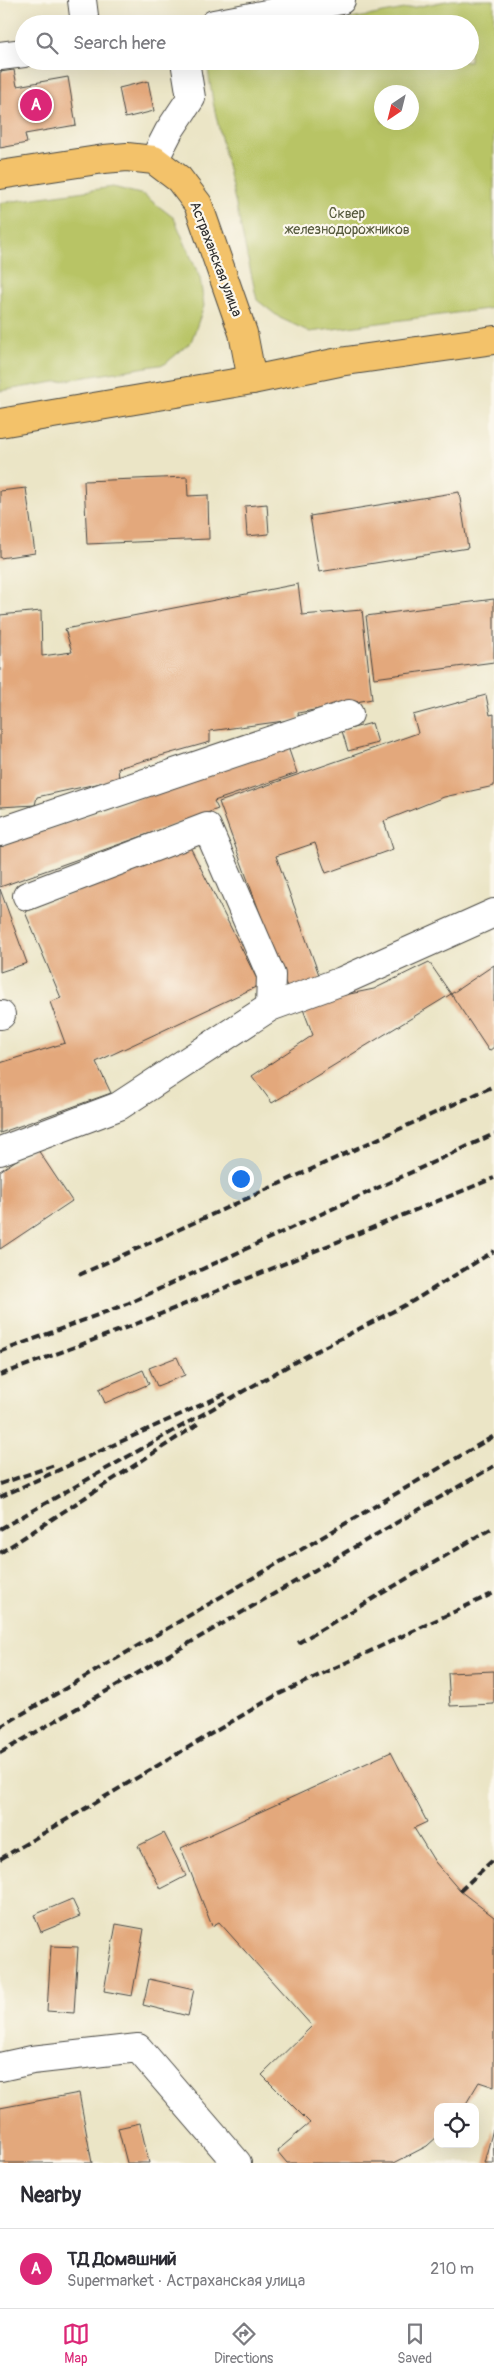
<!DOCTYPE html>
<meta charset="utf-8">
<style>
:root{--surface:#fff;--page:#f7f7f7;--text:#2b2b33;--muted:#7c7c81;--line:#e1e1e2;--accent:#db2777}
body{margin:0;font-family:Pangolin,sans-serif;background:var(--page);color:var(--text)}
.controls{position:absolute;right:15px;bottom:15px;display:grid;overflow:hidden;border-radius:10px;box-shadow:0 5px 20px #0002}
.controls button{width:45px;height:45px;display:grid;place-items:center;padding:0;border:0;border-bottom:1px solid var(--line);background:var(--surface);color:var(--text);font:25px sans-serif}
.compass{position:absolute;left:374px;top:85px;width:45px;height:45px;border-radius:50%;background:var(--surface);box-shadow:0 5px 20px #0002;rotate:215deg}
.you{position:absolute;left:240px;top:1178px;width:18px;height:18px;margin:-12px;border:4px solid #fff;border-radius:50%;background:#1a73e8;box-shadow:0 0 0 8px #1a73e833}
.badge{display:grid;place-items:center;width:32px;height:32px;border-radius:50%;background:var(--accent);color:#fff;font-size:16px;font-weight:700}
.pin{position:absolute;translate:-50% -50%;border:2px solid #fff;box-shadow:0 1px 5px #0006}
.list{margin:0;padding:0;list-style:none}
h2{display:flex;justify-content:space-between;align-items:center;height:65px;margin:0;padding:0 20px;font-size:21px}
h2 small{font-size:16px;font-weight:400;color:var(--muted)}
.list li{display:grid;grid-template-columns:32px 1fr auto;gap:15px;align-items:center;box-sizing:border-box;height:80px;padding:0 20px;border-top:1px solid var(--line)}
.list b{display:block;font-size:19px;white-space:nowrap}
.list p{margin:0;font-size:16px;white-space:nowrap;color:var(--muted)}
.list em{font-size:16px;font-style:normal;color:var(--muted)}
.icon{flex:none;width:28px;height:28px;fill:none;stroke:currentColor;stroke-width:2;stroke-linecap:round;stroke-linejoin:round}
.map{position:relative;flex:none;width:494px;height:2163px;overflow:hidden}
.search{position:absolute;background:var(--surface);box-shadow:0 5px 20px #0002;left:15px;right:15px;top:15px;height:55px;display:flex;align-items:center;gap:12px;box-sizing:border-box;padding:0 18px;border-radius:28px;color:var(--muted);font-size:19px}
.sheet{height:145px;background:var(--surface)}
nav{display:flex;justify-content:space-around;align-items:center;box-sizing:border-box;height:70px;border-top:1px solid var(--line);background:var(--surface);font-size:14px;color:var(--muted)}
nav a{display:grid;justify-items:center;gap:2px}
nav .on{color:var(--accent)}
.map>svg:first-child{display:block}
.green{fill:#b8c465;stroke:#727848;fill-rule:evenodd}
.building{fill:#e3a87b}
.lines{fill:none;stroke-linecap:round;stroke-linejoin:round}
.minor-casing{stroke:#484742;stroke-width:30}
.major-casing{stroke:#484742;stroke-width:30}
.minor{stroke:#fff;stroke-width:28}
.major{stroke:#f3c26a;stroke-width:28}
.rail{stroke:#2b2b2b;stroke-width:4;stroke-dasharray:8 4;stroke-linecap:butt}
.labels{text-anchor:middle;dominant-baseline:central;stroke-width:4.5;stroke-linejoin:round;paint-order:stroke}
.park-label{font-size:14px;fill:#55593c;stroke:#fbf7ec}
.street-label{font-size:14px;fill:#2b2b2b;stroke:#fbf7ec}
</style>
<div class="map">
<svg width="494" height="2163" viewBox="0 0 494 2163">
<rect width="100%" height="100%" fill="#fbf7ec"/>
<filter id="ink" filterUnits="userSpaceOnUse"><feTurbulence type="fractalNoise" baseFrequency=".02" numOctaves="2"/><feDisplacementMap in="SourceGraphic" scale="10" xChannelSelector="R" yChannelSelector="G"/><feConvolveMatrix kernelMatrix="1 2 1 2 8 2 1 2 1" color-interpolation-filters="sRGB"/></filter>
<filter id="wash" filterUnits="userSpaceOnUse"><feTurbulence type="fractalNoise" baseFrequency=".0096" numOctaves="4" result="noise"/><feDisplacementMap in="SourceGraphic" scale="20" xChannelSelector="R" yChannelSelector="G"/><feGaussianBlur stdDeviation="1.12" result="paint"/><feColorMatrix in="noise" values="0 0 0 0 0 0 0 0 0 0 0 0 0 0 0 0 0 1.4 0 .05"/><feComposite in="paint" operator="in"/></filter>
<g filter="url(#wash)">
<rect width="100%" height="100%" fill="#ebe5c6"/>
<g class="green">
<path d="M452,0H494V308L310,332L280,318L257,300L213,102L207,63L208,61H470V24H325ZM382,92H412V122H382Z"/>
<path d="M113,187L144,195L174,218L200,278L204,306L191,342L165,364L0,391V203Z"/>
</g>
<g id="blocks">
<g class="building">
<path d="M14,70L17,86L68,77L76,125L25,134L27,143L0,148V72Z"/>
<path d="M148,81L154,111L125,118L119,88Z"/>
<path d="M187,477L188,496L208,495L209,539L87,544L84,481Z"/>
<path d="M26,488L35,553L0,558V491Z"/>
<path d="M459,492L468,548L319,572L310,516Z"/>
<path d="M267,504L269,534L247,536L245,506Z"/>
<path d="M298,584L302,615L362,610L372,699L298,713L299,719L210,731V742L118,768L119,779L37,797L35,805L0,807V615L41,611L42,656L72,652L65,629Z"/>
<path d="M494,599V662L374,678L366,616Z"/>
<path d="M486,695L490,715L494,714V786L444,797L384,821L393,849L326,873L315,843L276,856L322,983L290,995L219,802L418,733L413,715Z"/>
<path d="M372,723L378,743L348,751L342,731Z"/>
<path d="M288,747L297,773L214,801L218,809L0,887V846Z"/>
<path d="M190,847L260,985L96,1062L111,1093L0,1133V1063L65,1043L50,1002L61,998L25,912Z"/>
<path d="M0,889L27,963L0,972Z"/>
<path d="M429,962L451,994L272,1103L252,1076L313,1035L301,1004L374,989Z"/>
<path d="M494,965V1047L489,1051L451,994Z"/>
<path d="M36,1147L72,1201L0,1249V1171Z"/>
<path d="M177,1357L185,1375L157,1386L149,1368Z"/>
<path d="M143,1370L149,1384L105,1403L99,1389Z"/>
<path d="M494,1671V1704L450,1706L448,1673Z"/>
<path d="M391,1752L427,1822L414,1828L435,1862L460,1891L494,1917V2087L479,2082L464,2107H438V2136L427,2146L394,2163H287L277,2151L310,2123L262,2075L312,2026L219,1922L212,1926L181,1848Z"/>
<path d="M164,1833L186,1876L161,1889L138,1846Z"/>
<path d="M72,1899L80,1916L41,1932L34,1915Z"/>
<path d="M116,1924L144,1929L132,1996L104,1991Z"/>
<path d="M51,1946L78,1947L74,2013L47,2011Z"/>
<path d="M149,1979L194,1989L188,2016L143,2005Z"/>
<path d="M79,2093L92,2163H0V2108Z"/>
<path d="M140,2123L149,2163H127L118,2128Z"/>
<path d="M493,2129L494,2163H484Z"/>
</g>
</g>
</g>
<g filter="url(#ink)">
<use href="#blocks" fill-opacity="0" stroke="#484742" stroke-width="1"/>
<g class="lines">
<g class="minor-casing">
<g id="minor">
<path d="M82,0L85,24"/>
<path d="M214,24L341,0"/>
<path d="M0,56L24,53"/>
<path d="M154,160L169,131L191,98L185,61"/>
<path d="M0,832L349,714"/>
<path d="M27,896L207,827L271,975L270,1007"/>
<path d="M0,1015H1"/>
<path d="M0,1151L119,1106L270,1007L342,981L494,913"/>
<path d="M0,2067L32,2060L138,2048L237,2163"/>
</g>
</g>
<g class="major-casing">
<g id="major">
<path d="M0,175L104,159L127,157L154,160L179,179L198,204L243,333L252,380"/>
<path d="M0,423L252,380L339,362L494,340"/>
</g>
</g>
<use href="#minor" class="minor"/>
<use href="#major" class="major"/>
<g class="rail">
<path d="M79,1275L494,1086"/>
<path d="M0,1352L129,1303L494,1134"/>
<path d="M0,1375L136,1324L494,1178"/>
<path d="M0,1484L55,1465"/>
<path d="M0,1497L227,1393"/>
<path d="M0,1529L295,1362L413,1301L494,1251"/>
<path d="M0,1553L198,1424"/>
<path d="M298,1643L494,1527"/>
<path d="M0,1727L494,1436"/>
<path d="M0,1753L494,1466"/>
<path d="M0,1859L275,1696L494,1593"/>
<path d="M460,1891L494,1859"/>
</g>
</g>
</g>
<g class="labels">
<g class="park-label">
<text x="347" y="213">Сквер<tspan x="347" dy="16">железнодорожников</tspan></text>
</g>
<g class="street-label">
<text transform="translate(216 259) rotate(69)">Астраханская улица</text>
</g>
</g>
</svg>
<div class="controls">
<button><svg class="icon" aria-label="locate" viewBox="0 0 24 24"><circle cx="12" cy="12" r="6"/><path d="M12 2v4M12 18v4M2 12h4M18 12h4"/></svg></button>
</div>
<svg class="compass" viewBox="-18 -18 36 36"><path d="M0-13l5 13h-10z" fill="#e53935"/><path d="M0 13l5-13h-10z" fill="#7c7c81"/></svg>
<div class="you"></div>
<div class="pin badge" style="left:36px;top:105px">A</div>
<div class="search"><svg class="icon" aria-label="search" viewBox="0 0 24 24"><circle cx="10" cy="10" r="6"/><path d="M15 15l6 6"/></svg>Search here</div>
</div>
<section class="sheet">
<h2>Nearby<small></small></h2>
<ul class="list">
<li><span class="badge">A</span><div><b>ТД Домашний</b><p>Supermarket · Астраханская улица</p></div><em>210 m</em></li>
</ul>
</section>
<nav>
<a class="on"><svg class="icon" aria-label="map" viewBox="0 0 24 24"><path d="M3 6l6-2 6 2 6-2v14l-6 2-6-2-6 2zM9 4v14M15 6v14"/></svg>Map</a>
<a><svg class="icon" aria-label="directions" viewBox="0 0 24 24"><path d="M12 3l9 9-9 9-9-9zM9 14v-3h6M13 9l2 2-2 2"/></svg>Directions</a>
<a><svg class="icon" aria-label="saved" viewBox="0 0 24 24"><path d="M7 4h10v16l-5-4-5 4z"/></svg>Saved</a>
</nav>
